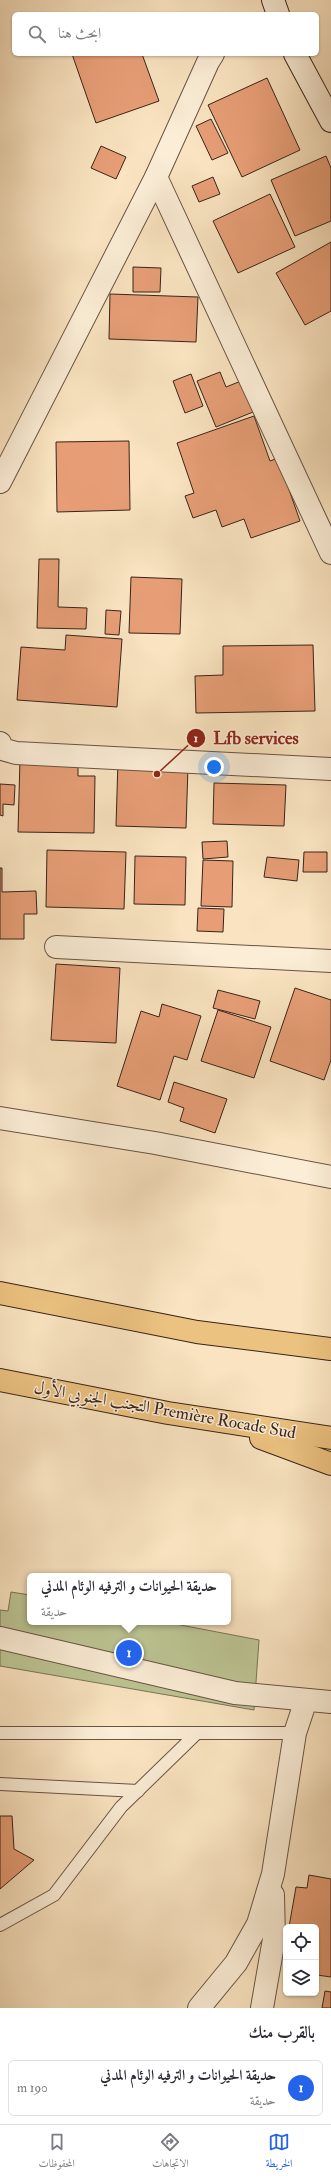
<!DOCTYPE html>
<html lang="ar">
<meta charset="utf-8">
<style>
:root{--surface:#fff;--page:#f7f7f7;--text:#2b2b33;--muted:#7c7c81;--line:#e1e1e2;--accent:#2563eb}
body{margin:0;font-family:"IM FELL Double Pica",Amiri,serif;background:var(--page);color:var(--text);direction:rtl}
.controls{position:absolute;right:12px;bottom:12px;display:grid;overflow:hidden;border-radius:6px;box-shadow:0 1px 3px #0004}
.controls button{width:36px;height:36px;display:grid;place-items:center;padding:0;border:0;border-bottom:1px solid var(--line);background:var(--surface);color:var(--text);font:20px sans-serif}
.you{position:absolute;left:214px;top:767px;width:14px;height:14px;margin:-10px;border:3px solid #fff;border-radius:50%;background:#1a73e8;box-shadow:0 0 0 6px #1a73e833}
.badge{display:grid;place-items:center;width:26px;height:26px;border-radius:50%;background:var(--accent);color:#fff;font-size:13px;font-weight:700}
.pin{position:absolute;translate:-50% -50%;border:2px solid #fff;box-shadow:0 1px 4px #0006}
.popup{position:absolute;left:27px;top:1573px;width:204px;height:52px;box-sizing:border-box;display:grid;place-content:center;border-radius:6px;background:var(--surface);filter:drop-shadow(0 1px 3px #0005);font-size:13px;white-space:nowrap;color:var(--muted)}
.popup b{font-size:15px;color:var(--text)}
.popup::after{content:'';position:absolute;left:50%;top:100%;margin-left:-8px;border:8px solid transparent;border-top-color:var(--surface)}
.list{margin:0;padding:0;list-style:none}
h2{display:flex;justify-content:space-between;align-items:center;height:52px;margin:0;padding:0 16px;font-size:17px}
h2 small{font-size:13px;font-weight:400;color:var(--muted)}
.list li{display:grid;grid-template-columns:26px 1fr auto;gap:12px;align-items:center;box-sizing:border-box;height:56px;margin:0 8px 8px;padding:0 8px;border:1px solid var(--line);border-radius:6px}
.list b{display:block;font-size:15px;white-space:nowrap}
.list p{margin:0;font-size:13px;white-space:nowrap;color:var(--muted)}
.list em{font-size:13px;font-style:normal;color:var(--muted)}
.icon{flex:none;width:22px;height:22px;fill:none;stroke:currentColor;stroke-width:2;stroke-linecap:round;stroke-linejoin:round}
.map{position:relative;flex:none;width:331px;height:2008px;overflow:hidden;direction:ltr}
.search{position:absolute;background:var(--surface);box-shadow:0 1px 3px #0004;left:12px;right:12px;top:12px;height:44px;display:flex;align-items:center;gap:10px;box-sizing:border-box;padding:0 14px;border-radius:6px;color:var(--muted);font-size:15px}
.sheet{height:116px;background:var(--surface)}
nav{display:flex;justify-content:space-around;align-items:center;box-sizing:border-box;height:56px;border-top:1px solid var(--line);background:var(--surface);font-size:11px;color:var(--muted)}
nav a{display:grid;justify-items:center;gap:2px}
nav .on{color:var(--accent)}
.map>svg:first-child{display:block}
.green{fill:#bcc493;stroke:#7a7456}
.building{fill:#e79e76;stroke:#39241a}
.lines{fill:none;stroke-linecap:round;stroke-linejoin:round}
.lane-casing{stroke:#695444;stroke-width:14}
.street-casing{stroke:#695444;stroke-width:24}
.secondary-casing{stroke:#39241a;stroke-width:24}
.highway-casing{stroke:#39241a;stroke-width:24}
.lane{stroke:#fbedd6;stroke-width:12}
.street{stroke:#fbedd6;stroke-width:22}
.secondary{stroke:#fbedd6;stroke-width:22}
.highway{stroke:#ecc280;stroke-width:22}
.labels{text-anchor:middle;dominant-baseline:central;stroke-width:3;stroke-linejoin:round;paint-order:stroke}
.street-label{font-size:17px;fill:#39241a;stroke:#fbedd6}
.leader{fill:none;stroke:#8f2418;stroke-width:1.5}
.callout-dot{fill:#8f2418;stroke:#fbedd6;stroke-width:1.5}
.mark-label{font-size:12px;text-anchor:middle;font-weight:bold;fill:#fff}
.callout-label{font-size:18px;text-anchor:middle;font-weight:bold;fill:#8f2418;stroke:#fbedd6;stroke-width:3;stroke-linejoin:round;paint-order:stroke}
</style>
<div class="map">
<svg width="331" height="2008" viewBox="0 0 331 2008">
<rect width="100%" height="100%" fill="#f9e3c0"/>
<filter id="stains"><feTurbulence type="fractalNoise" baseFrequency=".005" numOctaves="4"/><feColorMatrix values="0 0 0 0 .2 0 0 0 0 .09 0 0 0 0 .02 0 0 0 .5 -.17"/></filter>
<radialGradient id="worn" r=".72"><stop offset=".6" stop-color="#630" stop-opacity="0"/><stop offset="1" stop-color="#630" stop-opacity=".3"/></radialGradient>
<path class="green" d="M11,1592L30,1595V1622H165L259,1640L254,1710L0,1666V1610L8,1611Z"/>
<g class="building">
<path d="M72,54H142L159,101L96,123Z"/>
<path d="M267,78L300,150L242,177L208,105Z"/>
<path d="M211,119L228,153L212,160L196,126Z"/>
<path d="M101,146L126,157L116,179L91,168Z"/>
<path d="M326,156L331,168V221L295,236L271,180Z"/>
<path d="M213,177L220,194L199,202L192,186Z"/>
<path d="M270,194L295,247L238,273L213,221Z"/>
<path d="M331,242V311L305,325L276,273Z"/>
<path d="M133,267L161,268L160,292H133Z"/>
<path d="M110,294L198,297L196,342L109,339Z"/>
<path d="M220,372L226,387L246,379L258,410L216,427L197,381Z"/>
<path d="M191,374L203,406L185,413L173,381Z"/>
<path d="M254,416L270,461L278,458L300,521L251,538L244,519L222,527L216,510L193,518L185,496L194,493L177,443Z"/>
<path d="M129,441L130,510L57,512L56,442Z"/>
<path d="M39,559H59L58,607L87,608L86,629L37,628Z"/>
<path d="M131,577L182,579L180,634L129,633Z"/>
<path d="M106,610L121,611L119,635L105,634Z"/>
<path d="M66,635L122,639L117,707L17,700L21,647L65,650Z"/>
<path d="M313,645L315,711L196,713L195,676L223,675V646Z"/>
<path d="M20,759L78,761V776H95L94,833L18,832Z"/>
<path d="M118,761L188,767L186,828L116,826Z"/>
<path d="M214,783L286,785L284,826L213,824Z"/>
<path d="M0,784L15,785L14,805L3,804V816L0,815Z"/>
<path d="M227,841L228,857L203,859L202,842Z"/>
<path d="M47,850L126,852L124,909L46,907Z"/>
<path d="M304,852H327V872H303Z"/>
<path d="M135,856L186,857L185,905L134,904Z"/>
<path d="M267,857L299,860L297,881L264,877Z"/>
<path d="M203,860L233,861L232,907L201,906Z"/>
<path d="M0,868H2V892L36,891L37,914H24V939H0Z"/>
<path d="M198,908L224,909L223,932L197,931Z"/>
<path d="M56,964L120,968L116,1043L51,1040Z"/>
<path d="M295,988L331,1000V1060L324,1080L270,1061Z"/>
<path d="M218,990L260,1001L255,1019L213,1008Z"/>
<path d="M162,1004L201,1016L187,1060L174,1056L160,1100L117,1086L141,1011L159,1017Z"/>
<path d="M218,1010L271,1027L254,1078L201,1061Z"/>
<path d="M174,1082L227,1099L215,1133L180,1121L184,1108L168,1102Z"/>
<path d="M0,1816H12L14,1849L34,1860L0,1889Z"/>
<path d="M309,1875L331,1879V1977L317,1975L316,1927H289L296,1887L307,1888Z"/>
<path d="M325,1991L331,1992V2008H322Z"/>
</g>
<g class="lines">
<g class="lane-casing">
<g id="lane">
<path d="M0,1733H295"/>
<path d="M0,1784L138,1791"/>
<path d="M0,1925L54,1895L121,1807L196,1734"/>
</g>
</g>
<g class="street-casing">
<g id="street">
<path d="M156,177L331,553"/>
<path d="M0,482L156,177L208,62L213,54"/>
<path d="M0,743L2,749L16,753L331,769"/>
<path d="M56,947L331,961"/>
<path d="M0,1118L155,1143L331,1177"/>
<path d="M0,1638L235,1693L331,1702"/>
<path d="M199,2008L236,1963L258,1924L273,1874L295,1733L306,1700"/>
<path d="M262,2008L274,1939L273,1895"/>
</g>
</g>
<g class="secondary-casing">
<g id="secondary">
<path d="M273,0L278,14"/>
<path d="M295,54L331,121"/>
</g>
</g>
<g class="highway-casing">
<g id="highway">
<path d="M0,1293L197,1332L331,1349"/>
<path d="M0,1380L168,1413L331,1438"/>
<path d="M261,1438L331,1464"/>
</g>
</g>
<use href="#lane" class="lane"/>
<use href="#street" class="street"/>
<use href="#secondary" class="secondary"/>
<use href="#highway" class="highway"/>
</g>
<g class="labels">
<g class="street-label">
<text transform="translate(165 1410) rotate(10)">التجنب الجنوبي الأول Première Rocade Sud</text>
</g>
</g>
<path class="leader" d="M157 774L196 738"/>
<g class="callout-dot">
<circle cx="157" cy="774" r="4"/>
<circle cx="196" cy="738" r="10"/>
</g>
<g class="mark-label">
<text x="196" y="742">1</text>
</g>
<g class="callout-label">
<text x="256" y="744">Lfb services</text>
</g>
<rect width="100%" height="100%" filter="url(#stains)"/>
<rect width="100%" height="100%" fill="url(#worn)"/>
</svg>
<div class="controls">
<button><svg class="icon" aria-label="locate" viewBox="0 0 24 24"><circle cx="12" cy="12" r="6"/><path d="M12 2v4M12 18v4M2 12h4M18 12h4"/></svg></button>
<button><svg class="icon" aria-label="layers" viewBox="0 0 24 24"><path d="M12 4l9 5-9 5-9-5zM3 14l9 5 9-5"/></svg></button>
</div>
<div class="you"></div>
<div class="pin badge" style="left:129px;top:1653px">1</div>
<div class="popup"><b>حديقة الحيوانات و الترفيه الوئام المدني</b>حديقة</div>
<div class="search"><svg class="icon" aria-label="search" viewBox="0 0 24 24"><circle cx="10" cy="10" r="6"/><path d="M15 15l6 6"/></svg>ابحث هنا</div>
</div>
<section class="sheet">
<h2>بالقرب منك<small></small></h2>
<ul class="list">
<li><span class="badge">1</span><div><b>حديقة الحيوانات و الترفيه الوئام المدني</b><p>حديقة</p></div><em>190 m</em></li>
</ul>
</section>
<nav>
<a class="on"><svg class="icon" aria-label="map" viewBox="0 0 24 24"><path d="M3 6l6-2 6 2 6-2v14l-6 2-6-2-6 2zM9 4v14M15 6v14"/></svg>الخريطة</a>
<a><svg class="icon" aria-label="directions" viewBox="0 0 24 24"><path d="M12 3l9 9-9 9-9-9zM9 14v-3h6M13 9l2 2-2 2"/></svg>الاتجاهات</a>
<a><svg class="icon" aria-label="saved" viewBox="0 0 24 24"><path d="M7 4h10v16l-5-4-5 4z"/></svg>المحفوظات</a>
</nav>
